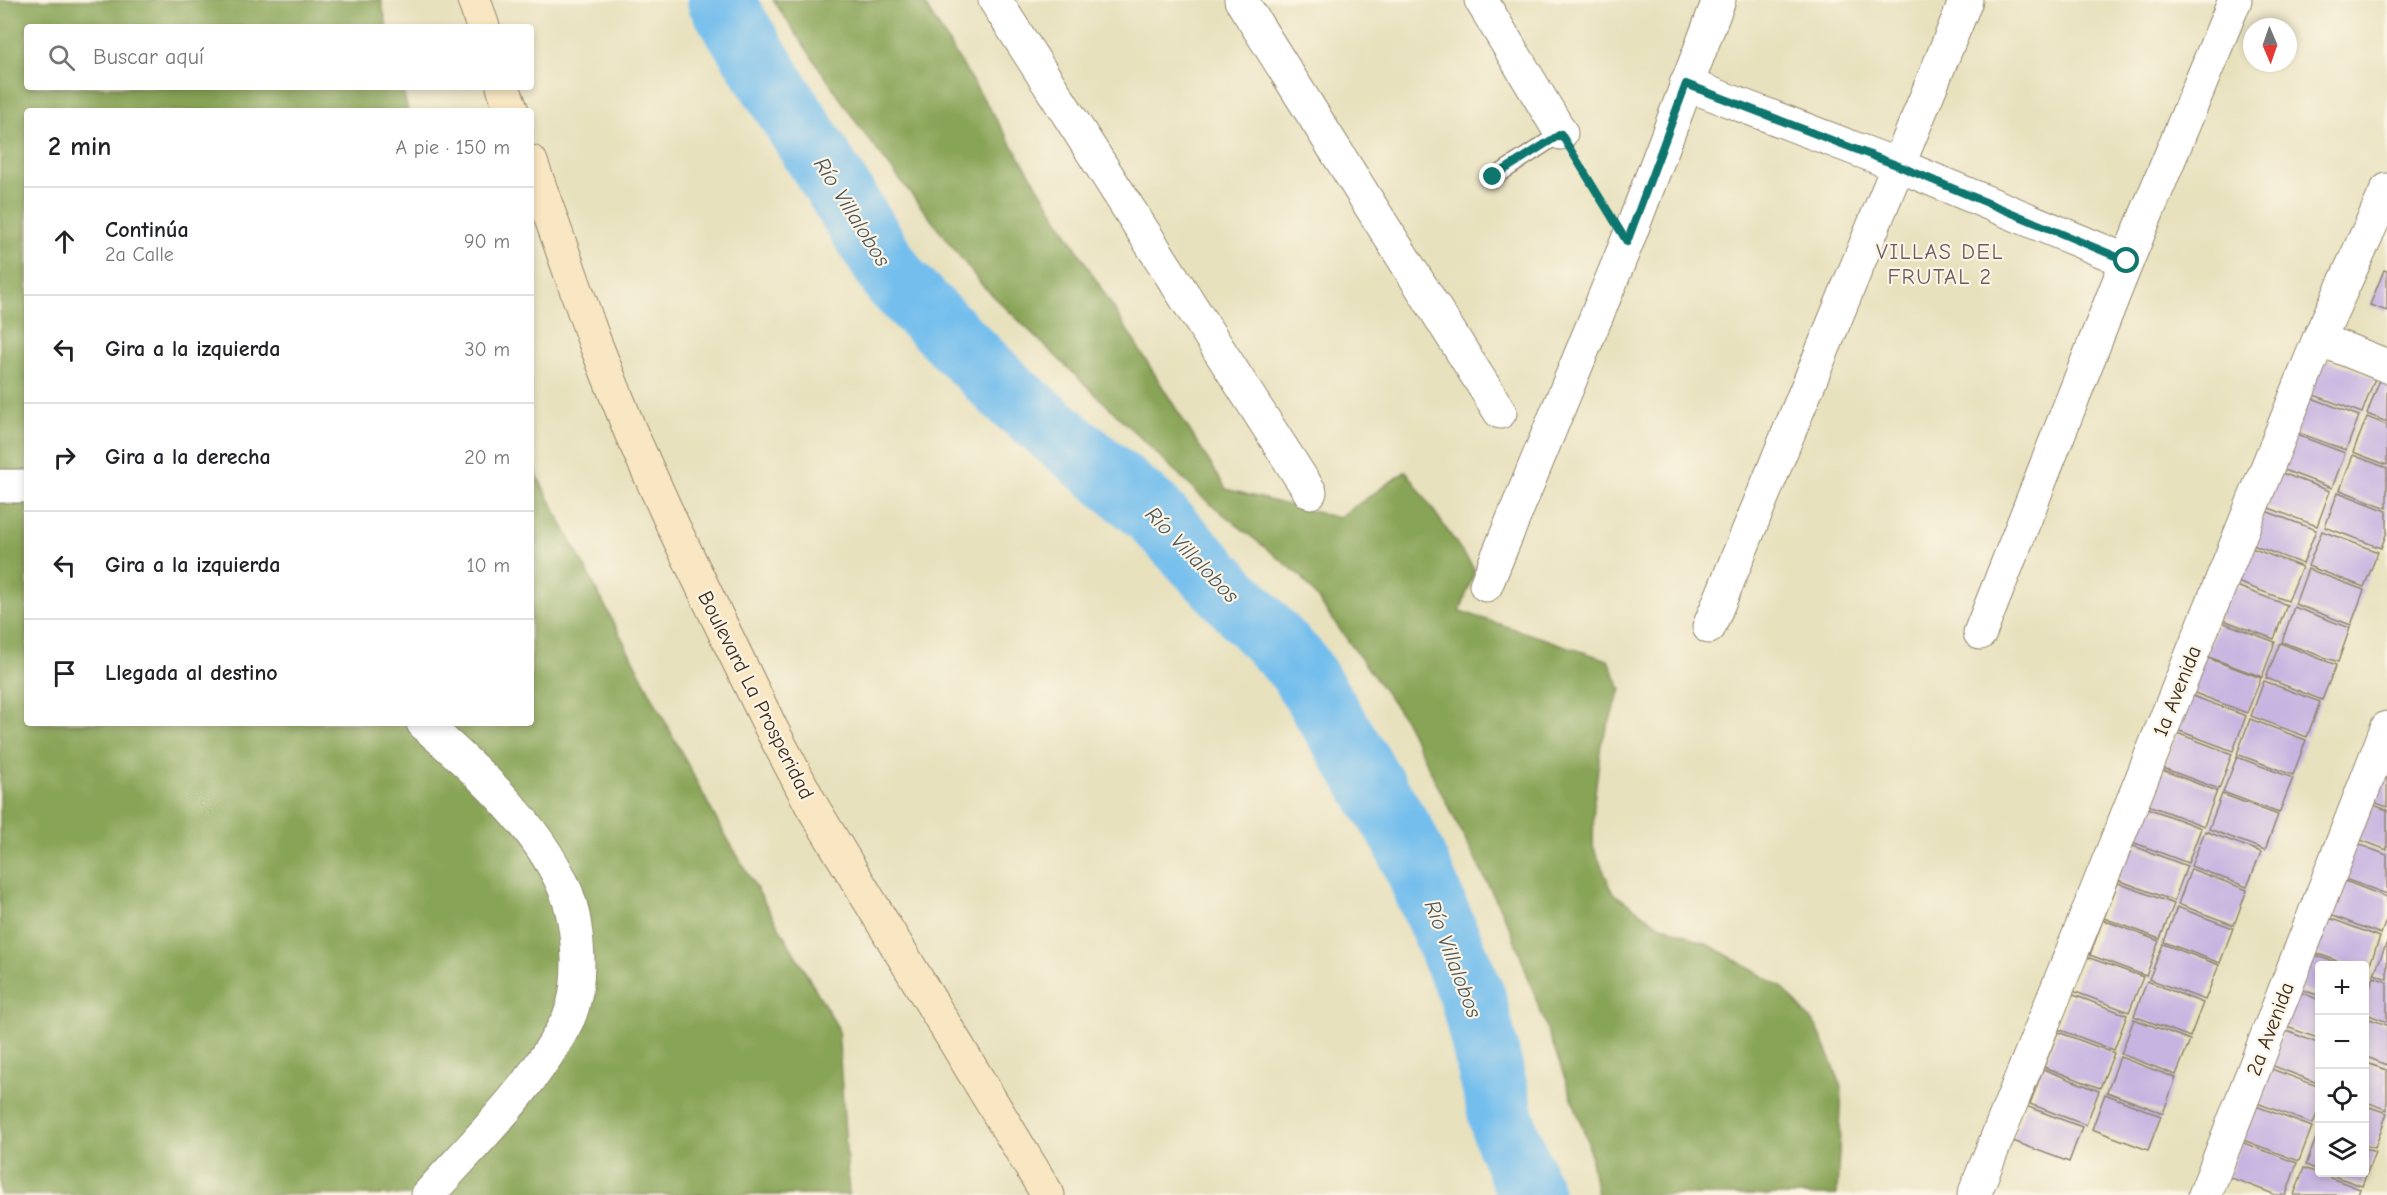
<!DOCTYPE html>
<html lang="es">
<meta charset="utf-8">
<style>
:root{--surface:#fff;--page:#f6f6f6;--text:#202124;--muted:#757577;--line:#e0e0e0}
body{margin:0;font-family:"Comic Neue",sans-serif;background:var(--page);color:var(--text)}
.controls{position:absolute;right:18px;bottom:18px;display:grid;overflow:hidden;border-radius:6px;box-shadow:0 3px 9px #0003}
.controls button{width:54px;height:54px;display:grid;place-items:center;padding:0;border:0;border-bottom:2px solid var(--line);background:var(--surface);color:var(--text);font:30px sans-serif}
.compass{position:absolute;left:2243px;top:18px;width:54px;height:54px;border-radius:50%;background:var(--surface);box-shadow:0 3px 9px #0003;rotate:178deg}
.stop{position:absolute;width:18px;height:18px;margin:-14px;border:4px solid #0f766e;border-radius:50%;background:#fff}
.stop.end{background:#0f766e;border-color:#fff;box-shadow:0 2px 6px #0008}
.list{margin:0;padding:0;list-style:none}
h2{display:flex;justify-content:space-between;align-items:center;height:78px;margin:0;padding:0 24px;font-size:26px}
h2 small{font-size:20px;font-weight:400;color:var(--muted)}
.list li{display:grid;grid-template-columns:39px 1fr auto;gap:18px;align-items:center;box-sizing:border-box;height:108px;padding:0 24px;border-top:2px solid var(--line)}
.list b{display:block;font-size:22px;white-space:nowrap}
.list p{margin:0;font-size:20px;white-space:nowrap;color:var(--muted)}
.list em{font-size:20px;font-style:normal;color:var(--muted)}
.icon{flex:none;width:33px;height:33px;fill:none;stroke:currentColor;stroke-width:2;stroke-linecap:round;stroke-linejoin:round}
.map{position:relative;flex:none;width:2387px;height:1195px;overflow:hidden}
.search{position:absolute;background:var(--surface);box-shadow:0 3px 9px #0003;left:24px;top:24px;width:510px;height:66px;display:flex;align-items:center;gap:15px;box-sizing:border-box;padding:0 21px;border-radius:6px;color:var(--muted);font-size:22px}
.panel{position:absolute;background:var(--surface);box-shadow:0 3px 9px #0003;left:24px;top:108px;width:510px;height:618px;border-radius:6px}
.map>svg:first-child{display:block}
.forest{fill:#88a456;stroke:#62673a;stroke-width:1.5}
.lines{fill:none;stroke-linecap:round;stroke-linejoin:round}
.river{stroke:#73beed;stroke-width:66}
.building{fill:#c7b4e1}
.service-casing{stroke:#92866e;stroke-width:19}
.minor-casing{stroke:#92866e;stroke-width:35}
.secondary-casing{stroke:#92866e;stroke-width:35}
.path{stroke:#92866e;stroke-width:4;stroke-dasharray:1.5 4.5;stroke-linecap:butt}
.service{stroke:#fff;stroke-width:16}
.minor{stroke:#fff;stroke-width:33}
.secondary{stroke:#f9e7c3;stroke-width:33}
.route{stroke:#0f766e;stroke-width:8}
.labels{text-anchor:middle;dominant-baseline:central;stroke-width:4.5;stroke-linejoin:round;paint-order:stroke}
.street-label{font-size:21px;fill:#3b2a1e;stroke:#fcf5e5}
.water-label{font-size:22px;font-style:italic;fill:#4c565c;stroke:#fcf5e5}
.neighbourhood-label{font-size:22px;letter-spacing:1.5px;fill:#6c5a62;stroke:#fcf5e5}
</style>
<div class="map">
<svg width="2387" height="1195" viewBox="0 0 2387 1195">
<rect width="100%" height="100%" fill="#fcf5e5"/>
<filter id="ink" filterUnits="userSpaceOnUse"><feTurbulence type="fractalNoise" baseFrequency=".0167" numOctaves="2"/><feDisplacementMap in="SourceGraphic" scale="12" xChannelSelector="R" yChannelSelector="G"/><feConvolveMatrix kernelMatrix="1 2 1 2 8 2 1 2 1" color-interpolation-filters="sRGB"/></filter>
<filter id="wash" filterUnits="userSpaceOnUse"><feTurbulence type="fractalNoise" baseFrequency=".008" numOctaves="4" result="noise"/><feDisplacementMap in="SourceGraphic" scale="24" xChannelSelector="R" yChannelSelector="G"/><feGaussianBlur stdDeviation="1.35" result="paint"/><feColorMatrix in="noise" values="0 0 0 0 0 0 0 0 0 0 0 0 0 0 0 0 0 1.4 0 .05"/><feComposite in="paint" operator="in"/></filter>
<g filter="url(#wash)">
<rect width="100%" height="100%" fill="#e8e1be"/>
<g class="forest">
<path d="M0,0H381L387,27H27V87H402L408,111H27V723H531V464L716,819L838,1028L849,1195H0Z"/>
<path d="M773,0H922L1226,489L1338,518L1406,471L1475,570L1460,611L1608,660L1621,690L1601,744L1594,801L1593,846L1613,893L1655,922L1715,948L1783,988L1817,1027L1842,1087L1837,1195H1597L1588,1142L1511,930L1403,717L1302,577L1203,498L982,285L863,132Z"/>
</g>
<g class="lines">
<path class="river" d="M720,0L896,282L1009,394L1151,511L1299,667L1404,837L1473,998L1506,1135L1531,1195"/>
</g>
<g id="blocks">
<g class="building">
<path d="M2384,270L2387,271V311L2370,305Z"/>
<path d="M2319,357L2375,378L2362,413L2306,392Z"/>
<path d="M2380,379L2387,382V422L2367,414Z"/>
<path d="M2304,395L2359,416L2346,450L2290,430Z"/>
<path d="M2367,417L2387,425V465L2353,452Z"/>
<path d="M2289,432L2345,453L2332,488L2276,467Z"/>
<path d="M2353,455L2387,468V508L2340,490Z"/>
<path d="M2274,470L2330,491L2317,526L2261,505Z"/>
<path d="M2338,492L2387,511V532L2381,548L2325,527Z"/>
<path d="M2260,509L2316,530L2303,564L2247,543Z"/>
<path d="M2322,531L2378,552L2364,587L2308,566Z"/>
<path d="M2246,546L2302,567L2288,601L2232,580Z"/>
<path d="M2308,569L2364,590L2351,625L2295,604Z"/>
<path d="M2231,584L2287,605L2274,639L2218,618Z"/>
<path d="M2294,607L2350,628L2338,662L2282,642Z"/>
<path d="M2219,621L2275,642L2262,677L2206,656Z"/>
<path d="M2280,643L2336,665L2322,700L2266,678Z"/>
<path d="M2205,657L2261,678L2247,713L2192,692Z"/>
<path d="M2264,681L2320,702L2307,737L2251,716Z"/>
<path d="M2190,695L2246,716L2233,751L2177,730Z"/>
<path d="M2250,719L2306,740L2293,775L2237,754Z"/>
<path d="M2177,733L2232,754L2219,789L2163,768Z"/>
<path d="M2237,757L2293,778L2279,813L2223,792Z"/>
<path d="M2387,768V807L2371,801Z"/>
<path d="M2162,770L2217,791L2204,826L2148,805Z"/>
<path d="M2222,794L2278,815L2265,850L2209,829Z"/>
<path d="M2371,804L2387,810V850L2358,839Z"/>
<path d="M2145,807L2201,828L2188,863L2132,842Z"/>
<path d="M2205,831L2261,852L2247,887L2191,866Z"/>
<path d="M2355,843L2387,855V894L2342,878Z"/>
<path d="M2131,845L2187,866L2174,901L2118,880Z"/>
<path d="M2191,869L2247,890L2234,925L2178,904Z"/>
<path d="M2337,878L2387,897V917L2381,934L2325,913Z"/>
<path d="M2118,883L2174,904L2160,939L2104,918Z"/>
<path d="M2177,907L2233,928L2220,963L2164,942Z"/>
<path d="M2324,916L2380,937L2367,972L2364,966H2350L2311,951Z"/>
<path d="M2103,920L2159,941L2146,976L2090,955Z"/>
<path d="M2387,942V979L2374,974Z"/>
<path d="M2163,944L2219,965L2205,1000L2149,979Z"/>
<path d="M2312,954L2342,965L2320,966V996L2300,989Z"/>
<path d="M2087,957L2143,977L2129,1012L2073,991Z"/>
<path d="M2374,977L2387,982V1022L2364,1013V1003Z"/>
<path d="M2147,981L2203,1003L2190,1037L2134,1016Z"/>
<path d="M2297,991L2320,1000V1039L2284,1026Z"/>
<path d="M2071,994L2127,1015L2114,1050L2058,1029Z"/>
<path d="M2364,1017L2387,1025V1065L2364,1056Z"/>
<path d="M2134,1019L2190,1040L2176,1075L2121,1054Z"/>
<path d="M2284,1030L2320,1044V1084L2271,1065Z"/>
<path d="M2058,1032L2114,1053L2100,1088L2044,1067Z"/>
<path d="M2120,1057L2176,1078L2163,1113L2107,1092Z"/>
<path d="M2364,1062L2387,1070V1110L2364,1101Z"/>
<path d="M2269,1068L2320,1087V1105L2313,1124L2257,1103Z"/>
<path d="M2043,1069L2099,1091L2086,1125L2030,1104Z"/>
<path d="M2105,1094L2161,1116L2148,1150L2092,1129Z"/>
<path d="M2364,1105L2387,1113L2375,1148L2364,1145Z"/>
<path d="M2026,1106L2082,1127L2069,1162L2013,1141Z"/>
<path d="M2256,1106L2312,1127L2299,1161L2243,1140Z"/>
<path d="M2319,1130H2320V1171L2306,1165Z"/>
<path d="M2241,1142L2297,1163L2286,1195H2276L2229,1177Z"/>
<path d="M2364,1148L2375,1152L2362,1186L2325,1173L2364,1172Z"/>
<path d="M2304,1168L2360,1189L2358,1195H2294Z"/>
</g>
</g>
</g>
<g filter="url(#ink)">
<use href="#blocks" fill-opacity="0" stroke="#92866e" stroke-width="1.5"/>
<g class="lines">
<g class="service-casing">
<path id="service" d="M1493,178L1561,133"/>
</g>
<g class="minor-casing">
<g id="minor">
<path d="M995,0L1310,492"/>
<path d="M1241,0L1500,412"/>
<path d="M1481,0L1561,133"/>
<path d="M1686,84L1900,166L2127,261"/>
<path d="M2319,339L2387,366"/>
<path d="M0,486H27"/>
<path d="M1486,585L1627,242L1719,0"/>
<path d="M1709,627L1966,0"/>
<path d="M1980,633L2127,261L2235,0"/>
<path d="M423,723C475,769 535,822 564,887C574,909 577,935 578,959C578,976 576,1001 569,1017C536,1084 477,1140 428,1195"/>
<path d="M1974,1195L2319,339L2387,190"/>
<path d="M2205,1195L2387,728"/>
</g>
</g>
<g class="secondary-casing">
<g id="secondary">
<path d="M474,0L483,27"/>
<path d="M503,87L512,111"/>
<path d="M531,162L594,340L631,433L674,528L772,730L812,806L1048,1195"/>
</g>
</g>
<path class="path" d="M1579,162L1604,205"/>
<use href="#service" class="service"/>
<use href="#minor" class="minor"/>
<use href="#secondary" class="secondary"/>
</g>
</g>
<g class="lines" filter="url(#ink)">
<path class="route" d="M1493,177L1561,134L1627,242L1686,84L1899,166L2127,261"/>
</g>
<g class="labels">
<g class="street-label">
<text transform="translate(2177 691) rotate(-68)">1a Avenida</text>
<text transform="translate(756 695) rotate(63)">Boulevard La Prosperidad</text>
<text transform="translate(2270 1029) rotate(-69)">2a Avenida</text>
</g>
<g class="water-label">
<text transform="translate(852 212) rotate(58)">Río Villalobos</text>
<text transform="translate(1192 555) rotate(46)">Río Villalobos</text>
<text transform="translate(1453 959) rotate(69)">Río Villalobos</text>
</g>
<g class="neighbourhood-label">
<text x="1940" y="252">VILLAS DEL<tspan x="1940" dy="25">FRUTAL 2</tspan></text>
</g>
</g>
</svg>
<div class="controls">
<button>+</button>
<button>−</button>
<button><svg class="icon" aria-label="locate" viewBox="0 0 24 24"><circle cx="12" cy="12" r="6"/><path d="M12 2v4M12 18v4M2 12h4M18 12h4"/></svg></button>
<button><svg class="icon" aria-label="layers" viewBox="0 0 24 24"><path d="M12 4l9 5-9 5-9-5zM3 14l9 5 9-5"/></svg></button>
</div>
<svg class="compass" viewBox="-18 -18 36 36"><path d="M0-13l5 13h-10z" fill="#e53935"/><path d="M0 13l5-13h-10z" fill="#757577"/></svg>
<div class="stop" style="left:2127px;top:261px"></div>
<div class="stop end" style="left:1493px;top:177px"></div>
<div class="search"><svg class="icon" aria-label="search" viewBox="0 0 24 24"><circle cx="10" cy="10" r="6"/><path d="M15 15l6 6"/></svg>Buscar aquí</div>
<section class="panel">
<h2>2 min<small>A pie · 150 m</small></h2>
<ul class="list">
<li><svg class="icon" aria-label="ahead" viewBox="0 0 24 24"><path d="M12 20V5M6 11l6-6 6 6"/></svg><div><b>Continúa</b><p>2a Calle</p></div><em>90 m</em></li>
<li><svg class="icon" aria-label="left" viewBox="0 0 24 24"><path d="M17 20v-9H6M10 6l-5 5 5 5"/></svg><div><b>Gira a la izquierda</b></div><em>30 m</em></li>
<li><svg class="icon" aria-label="right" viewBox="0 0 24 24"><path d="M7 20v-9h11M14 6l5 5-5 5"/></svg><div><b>Gira a la derecha</b></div><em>20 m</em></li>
<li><svg class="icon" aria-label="left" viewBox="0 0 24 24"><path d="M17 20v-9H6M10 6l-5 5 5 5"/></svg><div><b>Gira a la izquierda</b></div><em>10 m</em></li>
<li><svg class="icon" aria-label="arrive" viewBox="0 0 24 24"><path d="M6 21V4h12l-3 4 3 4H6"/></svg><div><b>Llegada al destino</b></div></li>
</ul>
</section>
</div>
